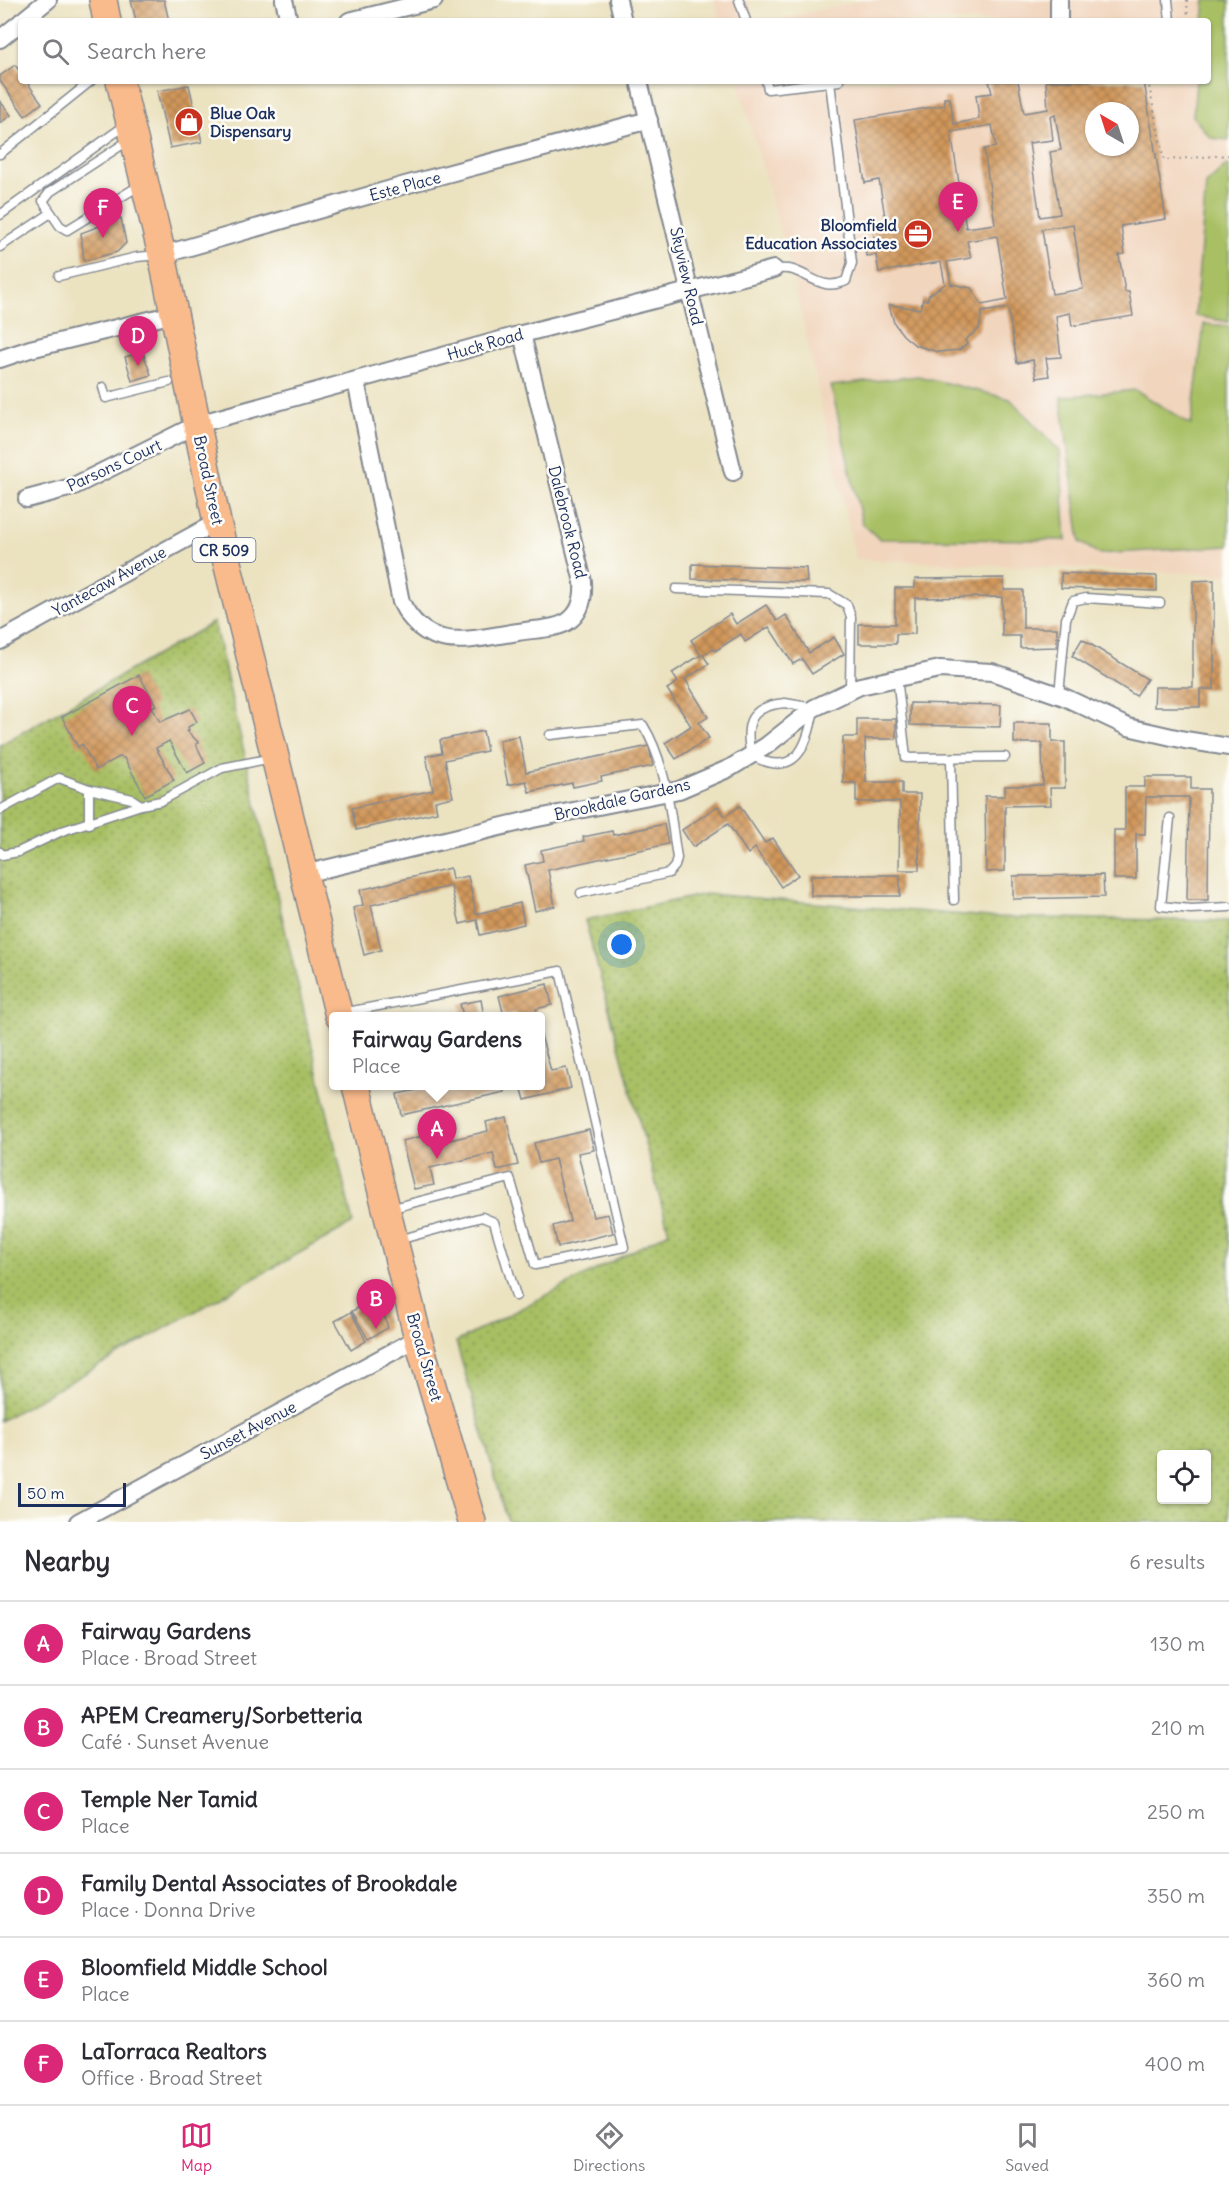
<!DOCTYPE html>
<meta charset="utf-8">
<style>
:root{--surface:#fff;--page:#f2f2f3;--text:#2b2b33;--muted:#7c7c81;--line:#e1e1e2;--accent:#db2777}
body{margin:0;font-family:Delius,sans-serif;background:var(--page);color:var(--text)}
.controls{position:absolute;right:18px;bottom:18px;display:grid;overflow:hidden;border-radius:6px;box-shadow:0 2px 4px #0004}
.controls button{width:54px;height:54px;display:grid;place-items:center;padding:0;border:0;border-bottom:2px solid var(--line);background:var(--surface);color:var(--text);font:30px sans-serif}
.compass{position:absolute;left:1085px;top:102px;width:54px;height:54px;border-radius:50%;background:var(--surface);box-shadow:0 2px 4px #0004;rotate:321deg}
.scale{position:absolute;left:18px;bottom:15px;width:108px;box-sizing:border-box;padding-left:6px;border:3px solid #1b2f5e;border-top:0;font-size:16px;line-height:21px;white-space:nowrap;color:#1b2f5e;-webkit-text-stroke:4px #fdfcf7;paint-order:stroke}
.you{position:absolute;left:622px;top:945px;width:21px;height:21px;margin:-15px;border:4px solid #fff;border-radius:50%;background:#1a73e8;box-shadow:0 0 0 9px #1a73e833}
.badge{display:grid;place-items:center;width:39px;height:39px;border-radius:50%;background:var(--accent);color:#fff;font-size:20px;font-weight:700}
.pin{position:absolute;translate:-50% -50px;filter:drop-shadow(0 2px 3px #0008)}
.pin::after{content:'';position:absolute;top:32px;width:21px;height:18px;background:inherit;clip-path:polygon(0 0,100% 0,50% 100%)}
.popup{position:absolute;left:329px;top:1012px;width:216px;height:78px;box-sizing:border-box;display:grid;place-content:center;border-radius:6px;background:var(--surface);filter:drop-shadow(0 2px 4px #0005);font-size:20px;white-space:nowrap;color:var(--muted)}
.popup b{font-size:22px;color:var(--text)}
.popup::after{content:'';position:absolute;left:50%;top:100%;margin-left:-12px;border:12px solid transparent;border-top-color:var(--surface)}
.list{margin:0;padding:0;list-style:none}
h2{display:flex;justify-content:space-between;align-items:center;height:78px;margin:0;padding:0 24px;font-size:26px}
h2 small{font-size:20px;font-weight:400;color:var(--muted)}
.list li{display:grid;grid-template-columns:39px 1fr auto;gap:18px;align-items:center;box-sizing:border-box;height:84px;padding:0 24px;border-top:2px solid var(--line)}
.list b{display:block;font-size:22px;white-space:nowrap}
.list p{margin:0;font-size:20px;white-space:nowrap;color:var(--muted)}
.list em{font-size:20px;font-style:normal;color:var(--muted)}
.icon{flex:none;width:33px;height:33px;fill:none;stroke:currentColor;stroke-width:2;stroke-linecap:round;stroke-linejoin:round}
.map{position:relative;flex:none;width:1229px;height:1522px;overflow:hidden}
.search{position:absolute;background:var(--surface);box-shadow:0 2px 4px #0004;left:18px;right:18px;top:18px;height:66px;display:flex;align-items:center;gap:15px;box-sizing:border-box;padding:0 21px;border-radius:6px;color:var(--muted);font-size:22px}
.sheet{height:582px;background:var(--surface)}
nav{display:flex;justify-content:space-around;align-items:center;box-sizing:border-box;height:84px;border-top:2px solid var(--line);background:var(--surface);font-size:16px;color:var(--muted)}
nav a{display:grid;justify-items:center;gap:3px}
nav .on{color:var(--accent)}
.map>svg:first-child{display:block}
.built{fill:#f1d5bd;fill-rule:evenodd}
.grass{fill:url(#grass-dots);stroke:#627761;stroke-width:1.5;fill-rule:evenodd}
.pitch{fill:#a8bf64;stroke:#627761;stroke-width:1.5}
.building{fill:url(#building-cross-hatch);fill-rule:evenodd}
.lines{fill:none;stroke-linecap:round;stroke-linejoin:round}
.lane-casing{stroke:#83888f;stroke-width:11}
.street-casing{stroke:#83888f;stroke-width:20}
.primary-casing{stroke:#83888f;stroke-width:30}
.path{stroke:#83888f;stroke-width:2;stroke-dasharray:1.5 4.5;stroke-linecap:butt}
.lane{stroke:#fff;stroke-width:8}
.street{stroke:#fff;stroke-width:16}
.primary{stroke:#fabb8c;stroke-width:27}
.labels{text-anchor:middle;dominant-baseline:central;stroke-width:5;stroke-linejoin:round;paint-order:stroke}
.shield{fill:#fdfcf7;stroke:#5f6c8c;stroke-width:1.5}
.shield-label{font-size:15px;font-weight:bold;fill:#1b2f5e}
.poi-label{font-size:16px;font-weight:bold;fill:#1b2f5e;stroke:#fdfcf7;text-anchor:start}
.street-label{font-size:16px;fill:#1b2f5e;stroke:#fdfcf7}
</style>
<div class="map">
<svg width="1229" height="1522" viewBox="0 0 1229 1522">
<defs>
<pattern id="grass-dots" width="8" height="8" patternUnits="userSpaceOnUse" patternTransform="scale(1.5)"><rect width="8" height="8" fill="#a8bf64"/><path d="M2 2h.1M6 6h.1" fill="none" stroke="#889c56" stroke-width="1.8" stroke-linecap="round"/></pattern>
<pattern id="building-cross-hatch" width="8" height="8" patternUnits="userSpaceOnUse" patternTransform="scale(1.5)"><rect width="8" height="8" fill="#d1975a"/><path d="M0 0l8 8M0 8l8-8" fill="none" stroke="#a97c4e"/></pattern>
</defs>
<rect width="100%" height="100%" fill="#fdfcf7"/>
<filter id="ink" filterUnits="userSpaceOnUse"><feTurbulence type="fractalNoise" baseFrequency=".0167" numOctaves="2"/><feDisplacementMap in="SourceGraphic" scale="12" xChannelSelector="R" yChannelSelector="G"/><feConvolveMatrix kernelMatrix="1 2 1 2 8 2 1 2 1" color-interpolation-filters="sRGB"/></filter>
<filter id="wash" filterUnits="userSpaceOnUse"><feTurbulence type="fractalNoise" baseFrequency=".008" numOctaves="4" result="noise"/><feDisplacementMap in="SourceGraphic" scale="24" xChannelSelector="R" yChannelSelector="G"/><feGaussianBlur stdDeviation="1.35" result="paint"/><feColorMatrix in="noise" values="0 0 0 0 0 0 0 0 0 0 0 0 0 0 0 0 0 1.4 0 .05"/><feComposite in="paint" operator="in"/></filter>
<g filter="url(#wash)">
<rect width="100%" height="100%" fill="#ebe2c0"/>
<g class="built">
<path d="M714,0H748L756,21H720Z"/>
<path d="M863,0H1229V575L856,559L791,269L738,81H1208V21H771ZM1094,111H1130V147H1094Z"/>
</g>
<g class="grass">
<path d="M214,622L353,1223L0,1421V745Z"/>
<path d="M706,894L989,917L1229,921V1522H508L456,1342L669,1232L585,920ZM1162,1454H1206V1500H1162Z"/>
</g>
<g class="pitch">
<path d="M1205,0H1229V140L1211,138L1193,117L1196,81H1208V21H1203Z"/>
<path d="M1227,165H1229V322L1195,316L1206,184Z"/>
<path d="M1204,324L1229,326V546L1099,554L1080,542L1061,397L1136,390L1191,425Z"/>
<path d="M918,376L1010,399L1060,451L1066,540L879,539L862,523L831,386Z"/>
</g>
<g id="blocks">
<g class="building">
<path d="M131,0H164L169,21H136Z"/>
<path d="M15,65L21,73V81H26L42,103L25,116L0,81V76Z"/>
<path d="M989,81H1018L1024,113L1048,109L1046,81H1144L1166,219L1121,226L1125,254L1119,255L1125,292H1129L1133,316L1072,326L1070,313L1056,316L1061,357L1046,358L1049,376L1036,378L1033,360L1017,363L1008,308L982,312L979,329L965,340L967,344L959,350L938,352L915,345L903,335L894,323L889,305L920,309L923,299L927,300L929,295L945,284L941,262L879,272L876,255L866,256L864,244L875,243L872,225L886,223L879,180L865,183L855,120L945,105L944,98H950L954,124L979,119L976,95L992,93ZM1094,111H1130V147H1094ZM1055,115L1061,150L1050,152L1060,214L1040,217L1029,143L1053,140L1050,116ZM992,125L996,147L984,149L995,224L966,228L951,132ZM1073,224L1083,289L1052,294L1042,229ZM997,236L1007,300L982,305L971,288L951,284L947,262L971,258L967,241Z"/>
<path d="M189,85L202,142L170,148L157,91Z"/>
<path d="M0,101L11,115L0,123Z"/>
<path d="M121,218L126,243L117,252L84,261L81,233Z"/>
<path d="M143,352L151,375L132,381L125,357Z"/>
<path d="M692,564L806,568L807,582L692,579Z"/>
<path d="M1061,573L1157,576V591L1061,588Z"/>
<path d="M1004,578V590H1023V628H1057V647L1020,648V636H1002V597L915,598V634H896V644H859V624H895V588H915V579Z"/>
<path d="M1214,580V689H1200V707H1154L1155,687H1193V581Z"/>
<path d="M766,605L777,621L786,615L809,653L834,637L844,654L812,674L802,659L793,664L769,627L745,642L741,634L715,651L713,649L703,655L709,664L685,679L708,717L699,723L709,738L676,759L665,743L691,726L667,689L678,682L672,673L701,655L691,640L730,614L736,624Z"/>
<path d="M1082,639L1147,679L1136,696L1072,656Z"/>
<path d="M139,675L156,705L152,707L160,722L190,709L197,722L188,727L189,730L187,731L199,743L196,744L205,763L187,773L169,741L156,748L174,780L145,796L124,758L119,757L96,770L82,744L78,747L62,717Z"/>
<path d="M910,703L1001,705L1000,727L910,725Z"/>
<path d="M857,719H896V739H865L866,782H902V794H920L919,870H899L900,802H856V783H843V737H857Z"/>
<path d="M1014,723H1052V742H1065V788H1050L1051,805L1005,806V871L986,872L985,796H1005V786L1043,785L1042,743H1014Z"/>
<path d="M483,731L487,751L445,760L453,797L435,801L437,812L356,830L352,808L433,790L426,756L442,753L440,740Z"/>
<path d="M519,736L526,772L649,746L653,766L601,777L602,781L573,787L572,783L529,792L526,781L508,785L499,740Z"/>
<path d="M1145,777H1191V789H1209L1208,900H1187L1189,797H1146L1145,834H1136V879H1114V830H1125V787H1145Z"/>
<path d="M718,806L725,816L740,806L765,843L773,838L798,875L781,887L755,848L748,854L728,824L693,847L682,830Z"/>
<path d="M664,824L668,844L548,870L555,906L535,911L525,865L543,861L541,850L584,841L583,837L612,831L613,835Z"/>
<path d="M450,868L452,879L468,876L476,914L520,903L524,924L480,935L477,920L460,924L451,886L371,905L381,950L364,955L353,908L363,905L360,890Z"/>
<rect x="811" y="875" width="89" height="21"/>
<path d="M1103,875L1104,897L1013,899V876Z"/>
<path d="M547,984L552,1005L536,1009L538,1016H515L514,1013L504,1016L499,996Z"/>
<path d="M481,1000L484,1016H463L460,1004Z"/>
<path d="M540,1032L551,1071L566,1068L571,1088L525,1100L521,1086H540Z"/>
<path d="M437,1086H504L505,1092L401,1115L397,1094Z"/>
<path d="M506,1117L518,1165L497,1170L493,1153L430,1168L434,1185L414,1189L402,1141L427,1135L429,1145L488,1131L486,1122Z"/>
<path d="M589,1130L594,1150L578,1153L593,1217L608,1214L613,1233L558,1247L553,1226L570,1221L555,1159L539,1163L534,1143Z"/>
<path d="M379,1297L388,1328L368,1339L352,1311Z"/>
<path d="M351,1312L366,1341L351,1350L335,1321Z"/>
</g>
</g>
</g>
<g filter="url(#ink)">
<use href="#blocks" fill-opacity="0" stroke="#83888f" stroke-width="1.5"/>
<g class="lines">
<g class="lane-casing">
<g id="lane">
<path d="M739,0L746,21"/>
<path d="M1168,0L1170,21"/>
<path d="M766,81L768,89L839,81"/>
<path d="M131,139L50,192L43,201L60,226L67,230L142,184"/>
<path d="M0,154L91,81"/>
<path d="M0,215L127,124"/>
<path d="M0,247L51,213"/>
<path d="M774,269C780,269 787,268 793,270C814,277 823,291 846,281L852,263L830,82"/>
<path d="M59,276L137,257L158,255"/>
<path d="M103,387L106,398L169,382"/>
<path d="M676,589L829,594L847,605L851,617L850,690"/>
<path d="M897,676L906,758L1005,757"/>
<path d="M1059,695L1066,619L1073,601L1086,598L1160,603"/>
<path d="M785,703L814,708C808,747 795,780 751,755C744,723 750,706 785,703Z"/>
<path d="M550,735L643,725C667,764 670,813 677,858L675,866L669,873L581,893"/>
<path d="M951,758L954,900"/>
<path d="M89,789V824"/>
<path d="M141,805L161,801L222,768L272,758"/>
<path d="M0,810L59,778L89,789L132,799L141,805L62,831L18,852L2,855L0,852"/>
<path d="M1170,818L1161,906L1191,909L1229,907"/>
<path d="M342,1013L560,971L624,1247L535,1265L510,1178L389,1209"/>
<path d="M398,1240L482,1217L494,1222L516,1296"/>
</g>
</g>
<g class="street-casing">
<g id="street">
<path d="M284,0L289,21"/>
<path d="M618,0L623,21"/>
<path d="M22,21L48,0"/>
<path d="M349,21L434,0"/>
<path d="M1059,21V0"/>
<path d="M0,39L21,22"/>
<path d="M639,81L733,472"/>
<path d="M162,255L405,185L649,120"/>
<path d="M0,359L30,349L174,314"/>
<path d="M356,381L401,602C427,655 471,639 518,632C533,629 554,630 567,622C581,613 584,597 583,582L522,334"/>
<path d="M27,499L72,487L198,424L522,334L774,269"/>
<path d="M0,641L217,522"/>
<path d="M304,874L533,819L679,790L730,768L766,746L814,708L860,686L940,669L992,672L1064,697L1128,727L1185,740L1229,747"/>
<path d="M78,1522L418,1338"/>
</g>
</g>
<g class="primary-casing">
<g id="primary">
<path d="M103,0L107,21"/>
<path d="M120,81L162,255L217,522L339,1016"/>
<path d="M356,1086L418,1338L472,1522"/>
</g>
</g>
<g class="path">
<path d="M1187,0L1188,21"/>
<path d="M1148,81L1164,160L1229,155"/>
</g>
<use href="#lane" class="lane"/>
<use href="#street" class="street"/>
<use href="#primary" class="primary"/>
</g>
</g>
<defs>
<g id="shop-disc" transform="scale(1.5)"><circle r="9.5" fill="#c8321e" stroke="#fdfcf7"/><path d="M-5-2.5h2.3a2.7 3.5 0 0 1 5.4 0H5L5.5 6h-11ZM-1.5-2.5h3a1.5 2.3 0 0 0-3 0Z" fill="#fff"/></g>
<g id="office-disc" transform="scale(1.5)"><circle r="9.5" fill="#c8321e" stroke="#fdfcf7"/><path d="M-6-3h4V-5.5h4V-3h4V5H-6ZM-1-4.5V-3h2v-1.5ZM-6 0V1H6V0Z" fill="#fff"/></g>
</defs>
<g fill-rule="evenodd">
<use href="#shop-disc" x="189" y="122"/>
<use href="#office-disc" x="918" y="234"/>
</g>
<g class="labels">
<rect class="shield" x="192.5" y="538" width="63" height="24" rx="4.5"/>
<g class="shield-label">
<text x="224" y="550">CR 509</text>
</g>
<g class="poi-label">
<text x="210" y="113">Blue Oak<tspan x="210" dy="18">Dispensary</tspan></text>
<text x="897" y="225" text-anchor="end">Bloomfield<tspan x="897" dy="18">Education Associates</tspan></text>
</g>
<g class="street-label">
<text transform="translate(405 186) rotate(-15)">Este Place</text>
<text transform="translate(687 276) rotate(77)">Skyview Road</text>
<text transform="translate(485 344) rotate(-16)">Huck Road</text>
<text transform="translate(114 465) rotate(-25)">Parsons Court</text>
<text transform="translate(209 480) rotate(78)">Broad Street</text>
<text transform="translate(568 522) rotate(76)">Dalebrook Road</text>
<text transform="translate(109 581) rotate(-29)">Yantecaw Avenue</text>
<text transform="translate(622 799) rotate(-13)">Brookdale Gardens</text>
<text transform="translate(425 1357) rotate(74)">Broad Street</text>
<text transform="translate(248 1430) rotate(-28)">Sunset Avenue</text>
</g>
</g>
</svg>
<div class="controls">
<button><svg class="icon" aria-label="locate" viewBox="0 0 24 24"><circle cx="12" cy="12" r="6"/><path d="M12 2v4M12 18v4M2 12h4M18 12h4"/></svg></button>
</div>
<svg class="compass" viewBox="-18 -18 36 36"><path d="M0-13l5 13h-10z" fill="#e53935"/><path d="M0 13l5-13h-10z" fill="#7c7c81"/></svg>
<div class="scale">50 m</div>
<div class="you"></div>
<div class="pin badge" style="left:437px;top:1159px">A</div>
<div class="popup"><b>Fairway Gardens</b>Place</div>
<div class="pin badge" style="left:376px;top:1329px">B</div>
<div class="pin badge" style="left:132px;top:736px">C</div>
<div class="pin badge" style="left:138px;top:366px">D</div>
<div class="pin badge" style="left:958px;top:232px">E</div>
<div class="pin badge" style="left:103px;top:238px">F</div>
<div class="search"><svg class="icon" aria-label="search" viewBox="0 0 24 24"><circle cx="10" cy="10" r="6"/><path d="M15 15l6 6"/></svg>Search here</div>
</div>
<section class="sheet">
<h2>Nearby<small>6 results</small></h2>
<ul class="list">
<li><span class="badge">A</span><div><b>Fairway Gardens</b><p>Place · Broad Street</p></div><em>130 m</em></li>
<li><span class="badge">B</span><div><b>APEM Creamery/Sorbetteria</b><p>Café · Sunset Avenue</p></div><em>210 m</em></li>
<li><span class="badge">C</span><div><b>Temple Ner Tamid</b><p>Place</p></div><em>250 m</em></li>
<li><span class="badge">D</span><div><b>Family Dental Associates of Brookdale</b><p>Place · Donna Drive</p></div><em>350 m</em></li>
<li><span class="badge">E</span><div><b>Bloomfield Middle School</b><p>Place</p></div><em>360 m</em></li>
<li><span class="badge">F</span><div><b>LaTorraca Realtors</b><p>Office · Broad Street</p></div><em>400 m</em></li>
</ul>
</section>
<nav>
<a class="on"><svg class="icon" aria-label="map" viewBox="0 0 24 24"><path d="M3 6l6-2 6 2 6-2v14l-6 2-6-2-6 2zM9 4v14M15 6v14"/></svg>Map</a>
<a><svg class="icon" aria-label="directions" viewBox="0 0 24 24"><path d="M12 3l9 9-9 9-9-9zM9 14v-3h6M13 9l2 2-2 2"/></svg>Directions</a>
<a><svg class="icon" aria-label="saved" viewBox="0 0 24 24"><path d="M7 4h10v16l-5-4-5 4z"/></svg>Saved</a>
</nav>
